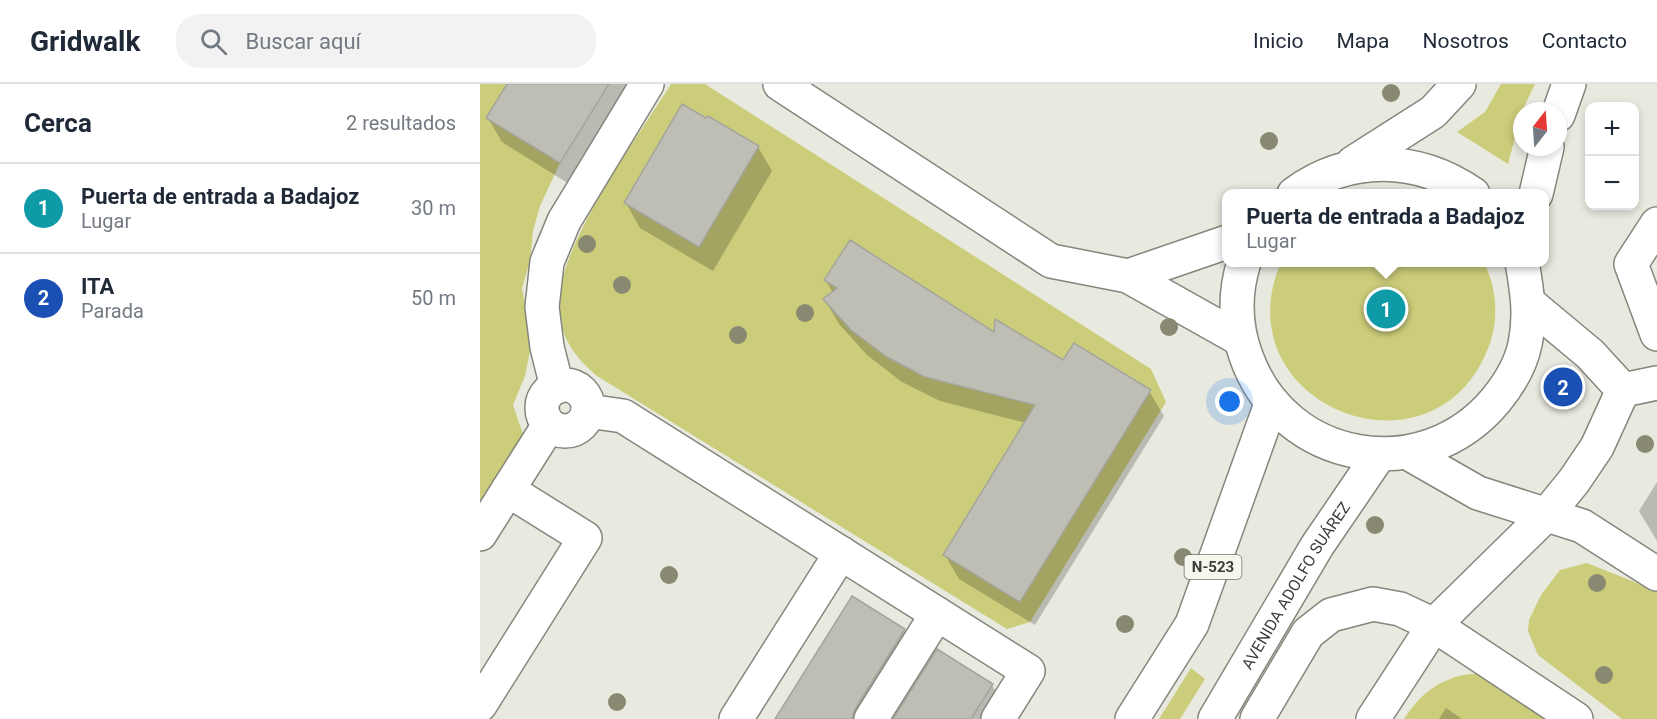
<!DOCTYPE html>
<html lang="es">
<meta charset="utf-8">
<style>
:root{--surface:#fff;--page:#f2f2f3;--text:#1f2937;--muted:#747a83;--line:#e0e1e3;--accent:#2563eb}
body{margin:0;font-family:Roboto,sans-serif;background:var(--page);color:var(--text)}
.controls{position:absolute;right:18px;top:18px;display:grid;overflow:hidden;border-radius:12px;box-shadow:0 3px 9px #0003}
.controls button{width:54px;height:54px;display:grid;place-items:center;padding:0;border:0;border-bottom:2px solid var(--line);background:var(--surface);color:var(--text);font:30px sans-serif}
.compass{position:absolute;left:1033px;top:18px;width:54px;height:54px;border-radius:50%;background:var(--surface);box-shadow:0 3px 9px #0003;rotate:17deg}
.you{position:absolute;left:750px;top:318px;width:21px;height:21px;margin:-15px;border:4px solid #fff;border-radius:50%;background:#1a73e8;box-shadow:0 0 0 9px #1a73e833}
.badge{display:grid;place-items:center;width:39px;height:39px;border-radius:50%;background:var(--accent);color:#fff;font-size:20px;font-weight:700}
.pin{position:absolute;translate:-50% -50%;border:3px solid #fff;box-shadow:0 2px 6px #0006}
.popup{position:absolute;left:742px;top:105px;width:327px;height:78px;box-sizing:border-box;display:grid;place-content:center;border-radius:12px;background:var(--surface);filter:drop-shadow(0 2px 4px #0005);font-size:20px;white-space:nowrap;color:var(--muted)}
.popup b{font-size:22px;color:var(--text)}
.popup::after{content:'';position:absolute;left:50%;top:100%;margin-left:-12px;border:12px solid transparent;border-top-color:var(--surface)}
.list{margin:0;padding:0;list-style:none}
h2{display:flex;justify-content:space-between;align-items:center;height:78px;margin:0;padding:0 24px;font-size:26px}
h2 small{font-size:20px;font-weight:400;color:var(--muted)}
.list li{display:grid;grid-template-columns:39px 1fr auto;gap:18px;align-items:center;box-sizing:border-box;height:90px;padding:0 24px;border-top:2px solid var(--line)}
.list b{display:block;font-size:22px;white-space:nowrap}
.list p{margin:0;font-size:20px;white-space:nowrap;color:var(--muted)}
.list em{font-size:20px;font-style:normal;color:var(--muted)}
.icon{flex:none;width:33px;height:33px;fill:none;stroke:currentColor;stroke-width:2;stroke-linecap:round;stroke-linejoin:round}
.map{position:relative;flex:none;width:1177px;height:635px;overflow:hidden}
header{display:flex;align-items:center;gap:36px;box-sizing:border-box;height:84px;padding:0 30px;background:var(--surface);border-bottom:2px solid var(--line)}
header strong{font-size:28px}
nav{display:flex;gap:33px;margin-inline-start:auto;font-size:21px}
.search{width:420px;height:54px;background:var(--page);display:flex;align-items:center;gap:15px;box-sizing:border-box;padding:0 21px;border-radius:24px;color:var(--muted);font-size:22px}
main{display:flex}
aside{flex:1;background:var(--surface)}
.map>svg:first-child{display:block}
.green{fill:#cccd7a}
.shadow{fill:#0003}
.building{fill:#bebeb5;stroke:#a4a59c;stroke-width:1.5}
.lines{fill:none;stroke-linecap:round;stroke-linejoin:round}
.minor-casing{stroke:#85867d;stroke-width:36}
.highway-casing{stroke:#85867d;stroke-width:36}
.minor{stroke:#fff;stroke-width:33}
.highway{stroke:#fff;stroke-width:33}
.tree{fill:#888970}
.labels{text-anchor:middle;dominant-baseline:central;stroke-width:5;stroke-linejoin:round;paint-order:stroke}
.shield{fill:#f5f6ec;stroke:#74746f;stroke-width:1.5}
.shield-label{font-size:15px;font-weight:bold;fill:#3c3c39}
.street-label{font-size:16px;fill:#3c3c39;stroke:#f5f6ec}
</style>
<header>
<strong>Gridwalk</strong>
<div class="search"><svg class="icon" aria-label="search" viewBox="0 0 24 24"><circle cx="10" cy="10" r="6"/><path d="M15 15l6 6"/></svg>Buscar aquí</div>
<nav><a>Inicio</a><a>Mapa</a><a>Nosotros</a><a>Contacto</a></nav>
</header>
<main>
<aside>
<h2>Cerca<small>2 resultados</small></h2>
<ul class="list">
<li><span class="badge" style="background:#0f9aa8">1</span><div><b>Puerta de entrada a Badajoz</b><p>Lugar</p></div><em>30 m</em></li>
<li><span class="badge" style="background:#1a4fb4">2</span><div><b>ITA</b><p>Parada</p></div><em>50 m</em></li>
</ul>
</aside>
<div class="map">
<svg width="1177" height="635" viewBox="0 0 1177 635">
<rect width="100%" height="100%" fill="#e8e9df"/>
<g class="green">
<path d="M0,0H129L80,79L60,122L53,147L50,177L42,204L52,257L45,292L33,321L43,350L0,428Z"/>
<path d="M191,0H225L671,285L686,318L550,538L527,545L117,292C97,275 83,257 79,231C70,171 158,53 191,0Z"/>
<path d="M1021,0H1055L1042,27L1028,80L977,48L1005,28Z"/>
<path d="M801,178L1004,179C1017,204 1019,236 1009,262C955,406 740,321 801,178Z"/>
<path d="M1107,479L1177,507V635H1142L1058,571L1048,547L1049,536L1061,511L1080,486Z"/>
<path d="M711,584L725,595L700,635H679Z"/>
<path d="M989,590H1003L1068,635H924C940,610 959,595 989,590Z"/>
</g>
<g class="shadow">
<path d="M28,0H149L94,103L22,58L8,34Z"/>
<path d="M278,63L292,87L233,187L160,144L146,119Z"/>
<path d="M346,197L516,250L584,278L669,307L684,332L555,541L479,495L465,471L546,339L460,317L422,298L387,271L359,240L345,216L353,209Z"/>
<path d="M1177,398V457L1159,427Z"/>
<path d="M424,546L438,571L398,635H297Z"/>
<path d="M512,601L526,626L520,635H415Z"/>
<path d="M966,624L982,635H959Z"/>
</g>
<g class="building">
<path d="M27,0H129L80,79L6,34Z"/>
<path d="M202,20L226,34L228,32L279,62L219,163L144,119Z"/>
<path d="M370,156L514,248L515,235L583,276L594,259L671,306L540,518L463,471L555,321L445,293L407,273L371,246L343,215L357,204L344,196Z"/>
<path d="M372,512L425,545L375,625L372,635H295Z"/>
<path d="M457,565L513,600L491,635H413Z"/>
</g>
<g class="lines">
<g class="minor-casing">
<g id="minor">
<path d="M300,0L571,177L648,192L760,255"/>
<path d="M1177,140L1151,180L1177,250"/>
<path d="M648,192L747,158"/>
<path d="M1050,220L1110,270L1143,306L1177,299"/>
<circle cx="85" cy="324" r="23"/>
<path d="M77,303L67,263L62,223L67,178L84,137L167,0"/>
<path d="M108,327L143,332L548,587L518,635"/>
<path d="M928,369L998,409L1102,442L1177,490"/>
<path d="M0,450L69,341"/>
<path d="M0,621L105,454L28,406"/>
<path d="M256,635L361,469"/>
<path d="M391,635L457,530"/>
<path d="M777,635L828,549L851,531L893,520L920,525L954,541L1096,635"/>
<path d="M893,635L954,541L1068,429L1094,397L1117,363L1143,306"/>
</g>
</g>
<g class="highway-casing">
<g id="highway">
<path d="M1078,31L1089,0"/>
<path d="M873,79L953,28L979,0"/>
<path d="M814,110C869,70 937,71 993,110"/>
<path d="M1056,110L1067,63"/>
<path d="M764,178C754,210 755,242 766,272C804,380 943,404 1016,316C1029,300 1041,280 1045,260C1051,232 1047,206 1042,178"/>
<path d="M652,635L712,540L791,320"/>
<path id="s1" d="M735,635L837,462L899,371"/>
</g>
</g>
<use href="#minor" class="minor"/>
<use href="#highway" class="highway"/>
</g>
<g class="tree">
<circle cx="911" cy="9" r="9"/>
<circle cx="789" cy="57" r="9"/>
<circle cx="107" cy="160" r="9"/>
<circle cx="142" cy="201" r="9"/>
<circle cx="325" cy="229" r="9"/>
<circle cx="689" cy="243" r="9"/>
<circle cx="258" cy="251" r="9"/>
<circle cx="1165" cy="360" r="9"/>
<circle cx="895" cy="441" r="9"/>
<circle cx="703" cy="473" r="9"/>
<circle cx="189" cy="491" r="9"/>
<circle cx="1117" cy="499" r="9"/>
<circle cx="645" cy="540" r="9"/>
<circle cx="1124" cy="591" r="9"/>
<circle cx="137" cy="618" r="9"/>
</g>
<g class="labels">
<rect class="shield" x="704.5" y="471" width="57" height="24" rx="4.5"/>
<g class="shield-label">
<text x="733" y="483">N-523</text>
</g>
<g class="street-label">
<text stroke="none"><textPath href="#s1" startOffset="156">AVENIDA ADOLFO SUÁREZ</textPath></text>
</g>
</g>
</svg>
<div class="controls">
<button>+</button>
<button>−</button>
</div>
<svg class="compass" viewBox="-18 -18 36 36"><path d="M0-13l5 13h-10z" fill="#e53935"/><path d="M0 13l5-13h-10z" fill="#747a83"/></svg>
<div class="you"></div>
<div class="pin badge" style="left:906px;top:225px;background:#0f9aa8">1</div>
<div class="popup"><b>Puerta de entrada a Badajoz</b>Lugar</div>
<div class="pin badge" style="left:1083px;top:303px;background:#1a4fb4">2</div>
</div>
</main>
